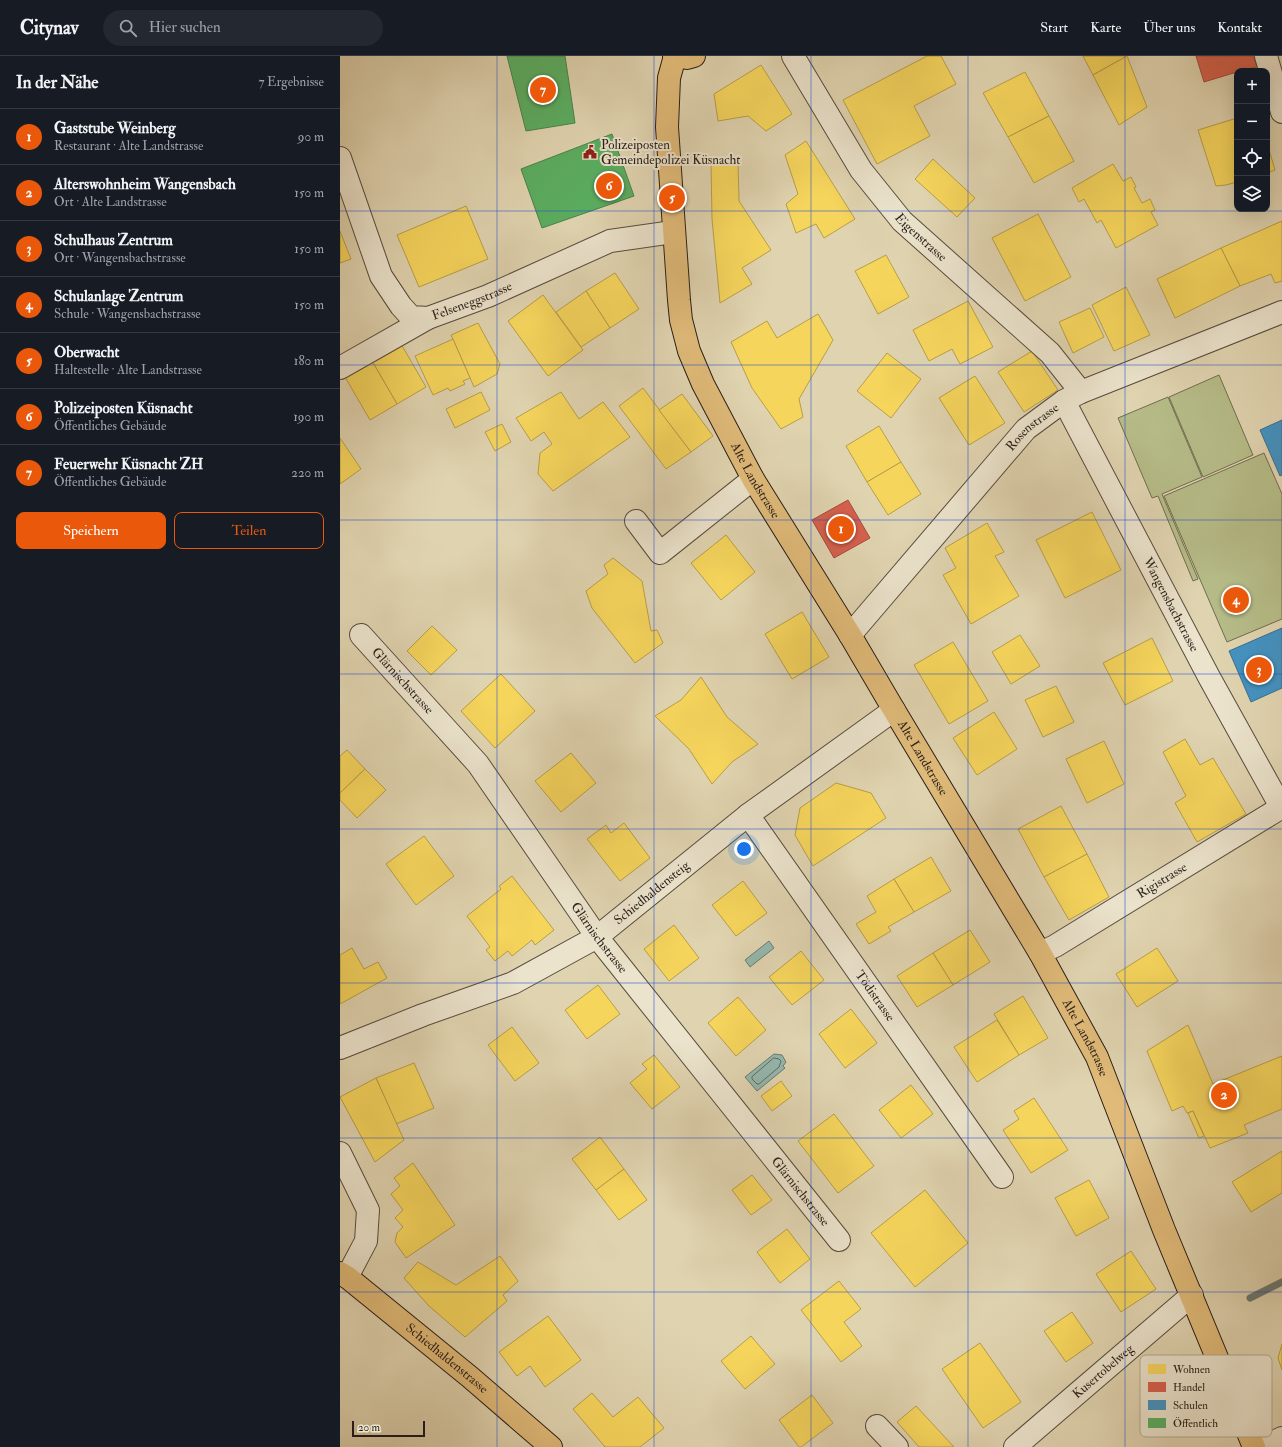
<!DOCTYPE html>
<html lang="de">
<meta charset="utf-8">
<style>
:root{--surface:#171b24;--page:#242831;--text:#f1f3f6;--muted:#9ea1a6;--line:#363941;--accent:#ea580c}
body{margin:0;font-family:"IM FELL Double Pica",serif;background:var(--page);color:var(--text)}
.controls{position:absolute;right:12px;top:12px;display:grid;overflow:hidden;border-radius:8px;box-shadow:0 4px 16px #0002}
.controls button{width:36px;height:36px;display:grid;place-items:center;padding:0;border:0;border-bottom:1px solid var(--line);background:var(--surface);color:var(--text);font:20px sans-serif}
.scale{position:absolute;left:12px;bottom:10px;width:73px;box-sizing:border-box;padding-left:4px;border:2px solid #291e18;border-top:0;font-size:11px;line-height:14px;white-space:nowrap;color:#291e18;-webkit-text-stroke:3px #ebe3cc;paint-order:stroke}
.you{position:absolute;left:404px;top:793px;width:14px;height:14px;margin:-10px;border:3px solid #fff;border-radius:50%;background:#1a73e8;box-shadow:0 0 0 6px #1a73e833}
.badge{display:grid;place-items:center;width:26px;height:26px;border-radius:50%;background:var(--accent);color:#fff;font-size:13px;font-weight:700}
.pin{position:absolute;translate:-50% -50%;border:2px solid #fff;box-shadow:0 1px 4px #0006}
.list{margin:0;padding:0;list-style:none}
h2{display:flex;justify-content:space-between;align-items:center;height:52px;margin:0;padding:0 16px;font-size:17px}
h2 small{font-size:13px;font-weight:400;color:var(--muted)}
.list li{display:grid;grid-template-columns:26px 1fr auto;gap:12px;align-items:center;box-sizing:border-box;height:56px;padding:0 16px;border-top:1px solid var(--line)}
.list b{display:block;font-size:15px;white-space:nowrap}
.list p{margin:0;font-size:13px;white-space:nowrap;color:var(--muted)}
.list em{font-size:13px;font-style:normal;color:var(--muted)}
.actions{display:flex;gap:8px;padding:12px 16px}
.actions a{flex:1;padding:9px 0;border:1px solid var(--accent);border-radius:8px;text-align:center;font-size:14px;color:var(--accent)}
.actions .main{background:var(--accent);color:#fff}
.icon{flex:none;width:22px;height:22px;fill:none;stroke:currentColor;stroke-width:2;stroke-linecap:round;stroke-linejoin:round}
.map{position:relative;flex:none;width:942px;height:1391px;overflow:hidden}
header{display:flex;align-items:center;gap:24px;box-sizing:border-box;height:56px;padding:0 20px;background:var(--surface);border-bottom:1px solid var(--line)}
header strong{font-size:19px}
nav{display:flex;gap:22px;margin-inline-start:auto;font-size:14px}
.search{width:280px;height:36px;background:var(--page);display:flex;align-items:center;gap:10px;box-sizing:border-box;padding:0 14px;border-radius:22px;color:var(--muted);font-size:15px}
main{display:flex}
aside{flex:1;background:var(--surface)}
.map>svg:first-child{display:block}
.green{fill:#b6bc88;stroke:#706d50}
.water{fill:#94b8af;stroke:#697a73}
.homes{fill:#f6d55c;stroke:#b89e48}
.shops{fill:#d6604d;stroke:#a24c3d}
.schools{fill:#4393c3;stroke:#3b7090}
.public{fill:#5aae61;stroke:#4b834b}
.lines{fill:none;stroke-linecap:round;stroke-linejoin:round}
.shore{stroke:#5e6b64;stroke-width:1}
.stream{stroke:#697a73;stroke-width:7}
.minor-casing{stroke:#574c3e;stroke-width:24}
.major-casing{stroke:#291e18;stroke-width:24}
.minor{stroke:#ebe3cc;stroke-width:22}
.major{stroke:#e0ba78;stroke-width:22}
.grid{fill:none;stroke:#1d4ed8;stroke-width:1;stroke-opacity:0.55}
.labels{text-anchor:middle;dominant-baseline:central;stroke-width:4;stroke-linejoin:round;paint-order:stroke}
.poi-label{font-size:13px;fill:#291e18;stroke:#ebe3cc;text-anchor:start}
.street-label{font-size:13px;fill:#291e18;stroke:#ebe3cc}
.key{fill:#ebe3cc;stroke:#b1a896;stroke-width:1}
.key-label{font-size:11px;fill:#291e18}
</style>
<header>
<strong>Citynav</strong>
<div class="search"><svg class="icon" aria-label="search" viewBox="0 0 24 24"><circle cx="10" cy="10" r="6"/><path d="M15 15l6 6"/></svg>Hier suchen</div>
<nav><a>Start</a><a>Karte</a><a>Über uns</a><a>Kontakt</a></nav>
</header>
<main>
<aside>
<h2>In der Nähe<small>7 Ergebnisse</small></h2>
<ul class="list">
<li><span class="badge">1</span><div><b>Gaststube Weinberg</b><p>Restaurant · Alte Landstrasse</p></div><em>90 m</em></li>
<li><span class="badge">2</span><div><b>Alterswohnheim Wangensbach</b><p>Ort · Alte Landstrasse</p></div><em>150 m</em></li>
<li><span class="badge">3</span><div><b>Schulhaus Zentrum</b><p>Ort · Wangensbachstrasse</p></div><em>150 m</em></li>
<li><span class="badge">4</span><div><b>Schulanlage Zentrum</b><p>Schule · Wangensbachstrasse</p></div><em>150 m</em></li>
<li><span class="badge">5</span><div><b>Oberwacht</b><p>Haltestelle · Alte Landstrasse</p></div><em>180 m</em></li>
<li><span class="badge">6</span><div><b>Polizeiposten Küsnacht</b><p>Öffentliches Gebäude</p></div><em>190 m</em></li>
<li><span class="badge">7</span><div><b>Feuerwehr Küsnacht ZH</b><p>Öffentliches Gebäude</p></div><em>220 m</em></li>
</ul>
<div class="actions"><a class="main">Speichern</a><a>Teilen</a></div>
</aside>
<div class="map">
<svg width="942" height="1391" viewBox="0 0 942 1391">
<rect width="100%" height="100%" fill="#e0d4b0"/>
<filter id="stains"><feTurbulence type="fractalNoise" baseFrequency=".005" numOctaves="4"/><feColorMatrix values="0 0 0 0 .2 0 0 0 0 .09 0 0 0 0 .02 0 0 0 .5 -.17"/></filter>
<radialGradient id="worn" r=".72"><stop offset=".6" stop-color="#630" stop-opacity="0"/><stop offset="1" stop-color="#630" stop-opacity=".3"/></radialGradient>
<g class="green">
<path d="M879,319L913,399L863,421L829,341Z"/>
<path d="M828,341L862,421L822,438L858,523L853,525L818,440L812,442L778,362Z"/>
<path d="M924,397L942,438V563L887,586L824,440Z"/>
</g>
<g class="water">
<path d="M429,885L434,892L410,911L405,904Z"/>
<path d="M434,998L442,999L446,1006L443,1010L445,1012L417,1035L405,1021Z"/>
</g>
<g class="homes">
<path d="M587,0H601L616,28L574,50L590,80L537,108L503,44Z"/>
<path d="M743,0H787L753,19Z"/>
<path d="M787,0L807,51L779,69L753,19Z"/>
<path d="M421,9L452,58L426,75L408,60L378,65L374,38Z"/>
<path d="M685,16L709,60L668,81L643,37Z"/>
<path d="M709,60L734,105L694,127L668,81Z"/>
<path d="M897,62V126L886,129L876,130L858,74Z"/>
<path d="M466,85L515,163L484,182L476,168L456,177L446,148L458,138L445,99Z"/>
<path d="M927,87L935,114L927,117Z"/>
<path d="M593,103L635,142L617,161L575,123Z"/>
<path d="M398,105L399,145L431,194L402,212L412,228L380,247L372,163L371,106Z"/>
<path d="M773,108L783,125L791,121L796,131L794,132L802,147L810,143L815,154L811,156L818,169L776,192L761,164L757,167L744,143L739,146L732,132Z"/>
<path d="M126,150L148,203L79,231L57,179Z"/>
<path d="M698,158L731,221L685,245L652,182Z"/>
<path d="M942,165V225L935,227L931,218L900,230L881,192Z"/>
<path d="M0,175L11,203L0,207Z"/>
<path d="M881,192L900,230L835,262L817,223Z"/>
<path d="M546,199L569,241L538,258L515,215Z"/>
<path d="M275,217L299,253L270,272L246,235Z"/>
<path d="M786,231L810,279L774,295L752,249Z"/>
<path d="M246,235L270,272L241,291L216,256Z"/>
<path d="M203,239L243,294L208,320L168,265Z"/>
<path d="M628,245L653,291L620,308L612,293L589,305L573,274Z"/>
<path d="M750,252L764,281L733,297L719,266Z"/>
<path d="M478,258L493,284L459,343L463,361L441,373L412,332L391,286L427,265L437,282Z"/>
<path d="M138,267L160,308L157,318L134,331L111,279Z"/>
<path d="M113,283L130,322L123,325L125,328L110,335L108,332L93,339L75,300Z"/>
<path d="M61,288L86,331L57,348L32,305Z"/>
<path d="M692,295L718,334L684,356L658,316Z"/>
<path d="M547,297L581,323L551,362L517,335Z"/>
<path d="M32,305L57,348L30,364L5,321Z"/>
<path d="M635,320L665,367L629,389L599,342Z"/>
<path d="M303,332L351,396L326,413L279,350Z"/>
<path d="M141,336L150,354L115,372L106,353Z"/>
<path d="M221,336L239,363L263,346L290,381L213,435L198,418L200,397L212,388L204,376L191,385L176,362Z"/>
<path d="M342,338L373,380L351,396L319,354Z"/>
<path d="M162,368L171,386L155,395L145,376Z"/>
<path d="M539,370L561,406L527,426L506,390Z"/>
<path d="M0,382L21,413L0,428Z"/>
<path d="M561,406L581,438L548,459L527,426Z"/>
<path d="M752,456L781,514L725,542L696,484Z"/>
<path d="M647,467L664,496L655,500L679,540L631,568L603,519L616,512L605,492Z"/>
<path d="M386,479L415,516L381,544L351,507Z"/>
<path d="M273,502L302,525L311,575L317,574L323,587L295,607L252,552L246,535L268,518L264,509Z"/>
<path d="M462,556L489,601L452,623L425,578Z"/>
<path d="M92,570L117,594L91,619L67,595Z"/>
<path d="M680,579L700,610L671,628L652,596Z"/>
<path d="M812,582L833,625L785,649L763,607Z"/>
<path d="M613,586L648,645L609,668L574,609Z"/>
<path d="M161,618L195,655L155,692L121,655Z"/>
<path d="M361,621L387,661L418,688L392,706L372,728L349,693L315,660L341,644Z"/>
<path d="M716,630L734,666L703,681L685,644Z"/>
<path d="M654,656L677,693L637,719L613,682Z"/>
<path d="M845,683L860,709L873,702L906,758L857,786L835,747L846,740L823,696Z"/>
<path d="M764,685L784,728L747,747L726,703Z"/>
<path d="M7,694L25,713L0,737V700Z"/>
<path d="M231,697L256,727L221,756L195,725Z"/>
<path d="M25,713L46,734L17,762L0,744V737Z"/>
<path d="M496,727L531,737L546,762L473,810L455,779L460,752Z"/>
<path d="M721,750L747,798L704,821L678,773Z"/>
<path d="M284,767L310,802L280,825L247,783L266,769L271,777Z"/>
<path d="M84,780L114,820L76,849L46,808Z"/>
<path d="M747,798L769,841L729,864L704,821Z"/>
<path d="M591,801L611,835L574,856L554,823Z"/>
<path d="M172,820L214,874L195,889L192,884L172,900L168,895L155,905L146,894L150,891L127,860L161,833L159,830Z"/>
<path d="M554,823L574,856L548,871L551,875L529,888L516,868L536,856L527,840Z"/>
<path d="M403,825L427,857L396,880L372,849Z"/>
<path d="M334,869L359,902L329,925L304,893Z"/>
<path d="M630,874L650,906L613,929L593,897Z"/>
<path d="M12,892L24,913L38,906L47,922L0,948V899Z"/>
<path d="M817,892L838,925L797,951L776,918Z"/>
<path d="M461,895L484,924L452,949L429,921Z"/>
<path d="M593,897L613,929L577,951L557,920Z"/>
<path d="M258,929L280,958L247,983L225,954Z"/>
<path d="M683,940L708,982L679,999L654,958Z"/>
<path d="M398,941L426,974L396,1000L368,967Z"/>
<path d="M511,953L537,987L505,1012L479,978Z"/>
<path d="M657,964L679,999L637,1026L614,991Z"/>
<path d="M848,969L873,1028L942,1000V1053L904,1069L908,1077L870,1092L853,1055L847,1057L843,1050L832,1055L807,995Z"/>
<path d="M172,971L199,1007L175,1025L148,989Z"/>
<path d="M314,999L340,1031L312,1053L290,1027L307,1013L302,1008Z"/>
<path d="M74,1007L94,1052L56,1068L36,1022Z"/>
<path d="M36,1022L64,1084L35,1106L0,1041Z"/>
<path d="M441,1025L452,1040L432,1055L421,1040Z"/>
<path d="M571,1029L593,1058L561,1082L539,1054Z"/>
<path d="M694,1042L728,1094L691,1117L663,1074L679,1063L674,1055Z"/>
<path d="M853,1055L864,1080L859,1082L848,1057Z"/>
<path d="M494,1058L534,1110L498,1137L458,1085Z"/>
<path d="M260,1081L284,1113L256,1134L232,1103Z"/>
<path d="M942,1095V1137L911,1156L892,1126Z"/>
<path d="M73,1107L115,1169L66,1202L55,1186L57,1177L63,1171L55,1162L63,1154L51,1138L60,1130L54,1122Z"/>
<path d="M284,1113L307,1144L279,1164L256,1134Z"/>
<path d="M412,1119L432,1144L411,1159L392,1134Z"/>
<path d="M749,1124L769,1162L736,1180L715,1142Z"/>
<path d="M585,1134L628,1187L575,1231L531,1177Z"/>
<path d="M447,1173L470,1203L440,1227L417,1196Z"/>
<path d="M791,1195L816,1233L781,1256L756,1218Z"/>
<path d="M160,1200L178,1225L163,1239L167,1245L125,1281L89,1250L64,1222L78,1206L116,1229Z"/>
<path d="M499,1225L521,1253L504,1266L522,1290L501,1306L461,1254Z"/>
<path d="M732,1256L753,1287L726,1306L704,1275Z"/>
<path d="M208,1260L241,1304L205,1331L190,1310L177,1320L159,1296Z"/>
<path d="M411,1280L435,1308L405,1333L381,1305Z"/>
<path d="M640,1287L681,1346L643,1372L602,1313Z"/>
<path d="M942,1288V1314L938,1302Z"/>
<path d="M252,1337L273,1361L298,1341L324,1372L300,1391H265L233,1353Z"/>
<path d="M472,1339L493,1367L461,1391H459L439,1364Z"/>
<path d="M576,1350L614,1391H579L557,1366Z"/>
</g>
<g class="shops">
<path d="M856,0H913L917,11L897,15V16L864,26Z"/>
<path d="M508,444L530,482L494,502L472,464Z"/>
</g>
<g class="schools">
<path d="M942,364V419L940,420L920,374Z"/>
<path d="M942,572V632L911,646L889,595Z"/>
</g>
<g class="public">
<path d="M167,0H225L235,67L186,75Z"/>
<path d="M272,78L294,140L202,172L181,113Z"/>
</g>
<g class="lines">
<path class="shore" d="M434,1002L439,1003L441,1005L439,1011L419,1028H417L412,1023V1021Z"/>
<path class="stream" d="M910,1242L942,1226"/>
<g class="minor-casing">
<g id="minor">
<path id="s1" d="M453,0L521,114L562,165L710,297L741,336"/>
<path d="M926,0L942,56"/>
<path id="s2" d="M0,102L41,220L61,250L71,261L88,262L148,240L270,185L333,176"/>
<path d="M0,312L88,262"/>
<path id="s3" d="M724,345L869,621L941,751"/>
<path d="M296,465L320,497L413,423"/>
<path id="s4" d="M21,579L138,708L257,881L499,1184"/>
<path id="s5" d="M510,579L686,373L724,345L741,336L942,256"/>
<path id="s6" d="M408,759L662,1121"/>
<path id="s7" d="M700,897L715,890L942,751"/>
<path id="s8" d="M0,992L83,959L173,927L257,881L408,759L554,654"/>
<path d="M0,1097L28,1154L26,1185L7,1221"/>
<path d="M537,1370L557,1391"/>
<path id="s9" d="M675,1391L852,1239"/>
<path d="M923,1391L942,1382"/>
</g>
</g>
<g class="major-casing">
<g id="major">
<path d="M334,0L347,2L354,0"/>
<path id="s10" d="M335,0L329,22L327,71L339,244L341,264L349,295L363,328L413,423L510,579L554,654L700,897L757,1001L824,1174L914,1391"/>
<path id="s11" d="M0,1217L7,1221L130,1321L211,1391"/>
</g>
</g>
<use href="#minor" class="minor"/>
<use href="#major" class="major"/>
</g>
<path class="grid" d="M157,0V1391M314,0V1391M471,0V1391M628,0V1391M785,0V1391M0,155H942M0,309H942M0,464H942M0,618H942M0,773H942M0,927H942M0,1082H942M0,1236H942"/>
<defs>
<g id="civic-bare" transform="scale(1.08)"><path d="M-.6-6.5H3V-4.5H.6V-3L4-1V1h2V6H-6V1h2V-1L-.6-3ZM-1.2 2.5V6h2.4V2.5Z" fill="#8f2418" stroke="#ebe3cc" stroke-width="2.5" paint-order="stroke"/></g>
</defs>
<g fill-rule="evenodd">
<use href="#civic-bare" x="250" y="96"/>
</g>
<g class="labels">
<g class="poi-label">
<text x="261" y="89">Polizeiposten<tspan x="261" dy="15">Gemeindepolizei Küsnacht</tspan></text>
</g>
<g class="street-label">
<text stroke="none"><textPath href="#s1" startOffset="223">Eigenstrasse</textPath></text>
<text stroke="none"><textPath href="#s2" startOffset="240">Felseneggstrasse</textPath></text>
<text stroke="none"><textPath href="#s5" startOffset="277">Rosenstrasse</textPath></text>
<text stroke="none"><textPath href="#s10" startOffset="443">Alte Landstrasse</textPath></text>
<text stroke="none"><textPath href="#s3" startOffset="230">Wangensbachstrasse</textPath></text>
<text stroke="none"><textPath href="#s4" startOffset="62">Glärnischstrasse</textPath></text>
<text stroke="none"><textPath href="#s10" startOffset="767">Alte Landstrasse</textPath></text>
<text stroke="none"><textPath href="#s7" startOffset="142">Rigistrasse</textPath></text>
<text stroke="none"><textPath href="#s8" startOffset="351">Schiedhaldensteig</textPath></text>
<text stroke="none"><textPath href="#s4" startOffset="386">Glärnischstrasse</textPath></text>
<text stroke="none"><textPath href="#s6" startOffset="221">Tödistrasse</textPath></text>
<text stroke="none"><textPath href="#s10" startOffset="1091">Alte Landstrasse</textPath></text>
<text stroke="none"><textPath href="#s4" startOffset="710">Glärnischstrasse</textPath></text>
<text stroke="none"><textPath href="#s11" startOffset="137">Schiedhaldenstrasse</textPath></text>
<text stroke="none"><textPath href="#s9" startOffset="116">Kusertobelweg</textPath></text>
</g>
</g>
<rect x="800" y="1299" width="132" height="82" rx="6" class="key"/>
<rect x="808" y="1308" width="18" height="10" fill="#f6d55c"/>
<rect x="808" y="1326" width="18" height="10" fill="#d6604d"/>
<rect x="808" y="1344" width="18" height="10" fill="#4393c3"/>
<rect x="808" y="1362" width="18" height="10" fill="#5aae61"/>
<g class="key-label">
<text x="833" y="1317">Wohnen</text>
<text x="833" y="1335">Handel</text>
<text x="833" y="1353">Schulen</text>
<text x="833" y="1371">Öffentlich</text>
</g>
<rect width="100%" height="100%" filter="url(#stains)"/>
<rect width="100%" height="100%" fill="url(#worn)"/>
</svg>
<div class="controls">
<button>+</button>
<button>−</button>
<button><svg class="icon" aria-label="locate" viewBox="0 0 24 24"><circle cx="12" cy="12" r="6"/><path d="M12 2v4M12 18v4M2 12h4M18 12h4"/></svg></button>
<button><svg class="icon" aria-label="layers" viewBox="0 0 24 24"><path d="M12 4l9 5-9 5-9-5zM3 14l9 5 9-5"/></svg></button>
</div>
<div class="scale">20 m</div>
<div class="you"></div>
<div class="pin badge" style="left:501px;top:473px">1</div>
<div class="pin badge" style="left:884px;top:1039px">2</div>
<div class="pin badge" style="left:919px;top:614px">3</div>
<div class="pin badge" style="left:896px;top:544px">4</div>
<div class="pin badge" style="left:332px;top:142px">5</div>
<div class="pin badge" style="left:269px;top:130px">6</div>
<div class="pin badge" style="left:203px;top:34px">7</div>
</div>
</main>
